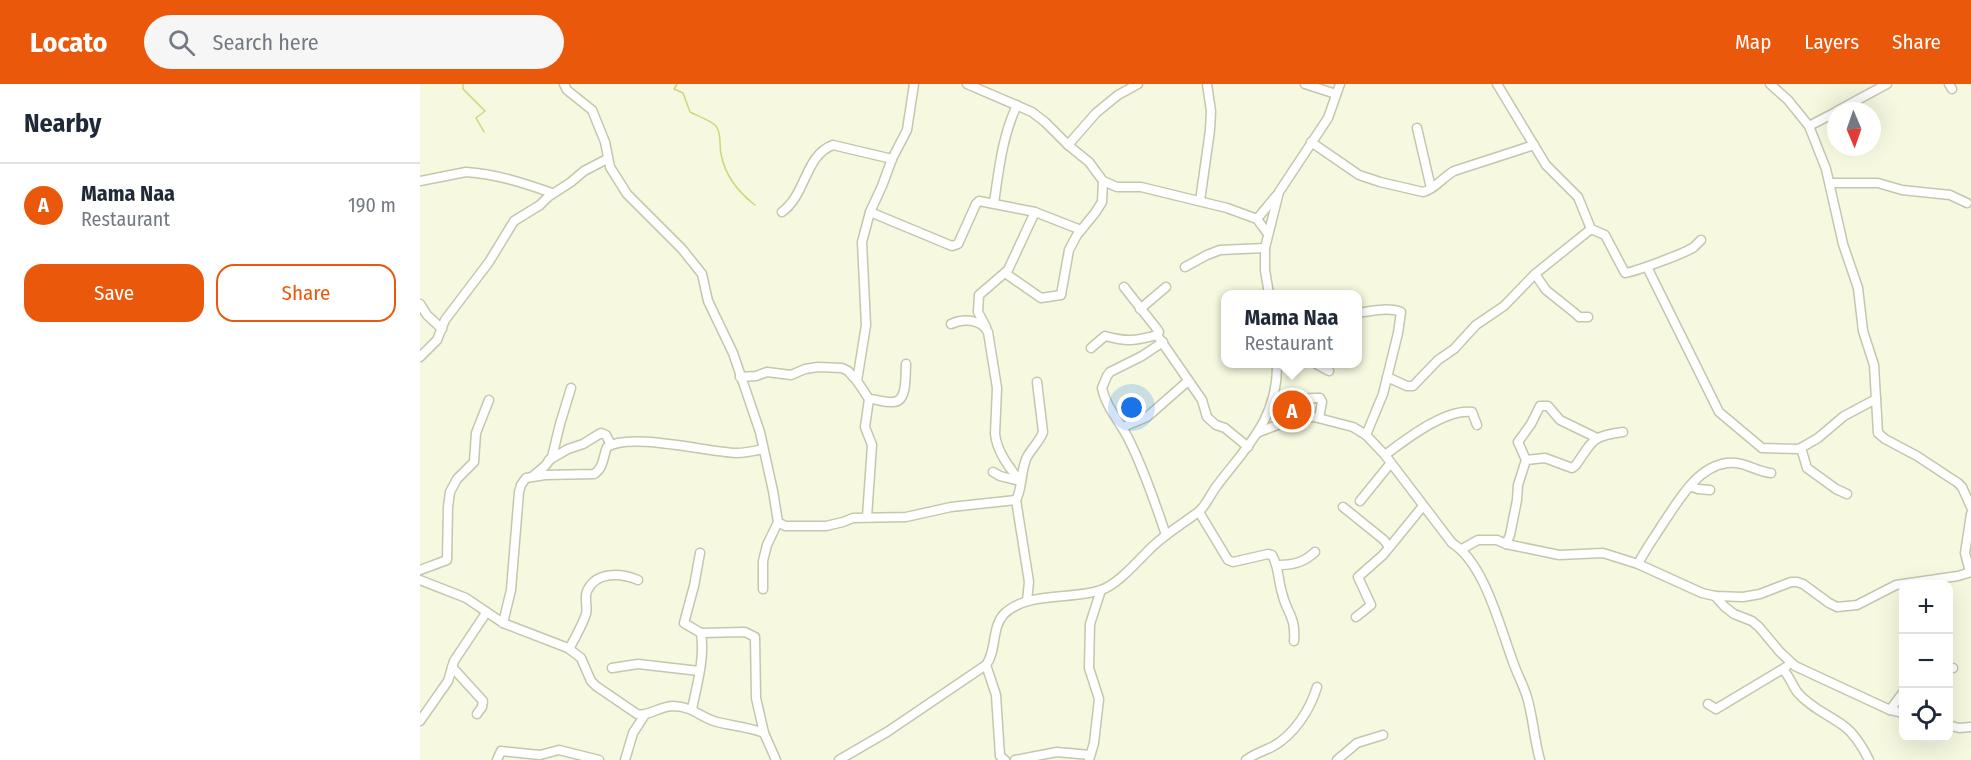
<!DOCTYPE html>
<meta charset="utf-8">
<style>
:root{--surface:#fff;--page:#f6f6f7;--text:#1f2937;--muted:#747a83;--line:#e0e1e3;--accent:#ea580c}
body{margin:0;font-family:"Fira Sans Condensed",sans-serif;background:var(--page);color:var(--text)}
.controls{position:absolute;right:18px;bottom:18px;display:grid;overflow:hidden;border-radius:12px;box-shadow:0 6px 24px #0002}
.controls button{width:54px;height:54px;display:grid;place-items:center;padding:0;border:0;border-bottom:2px solid var(--line);background:var(--surface);color:var(--text);font:30px sans-serif}
.compass{position:absolute;left:1407px;top:18px;width:54px;height:54px;border-radius:50%;background:var(--surface);box-shadow:0 6px 24px #0002;rotate:178deg}
.you{position:absolute;left:712px;top:324px;width:21px;height:21px;margin:-15px;border:4px solid #fff;border-radius:50%;background:#1a73e8;box-shadow:0 0 0 9px #1a73e833}
.badge{display:grid;place-items:center;width:39px;height:39px;border-radius:50%;background:var(--accent);color:#fff;font-size:20px;font-weight:700}
.pin{position:absolute;translate:-50% -50%;border:3px solid #fff;box-shadow:0 2px 6px #0006}
.popup{position:absolute;left:801px;top:206px;width:141px;height:78px;box-sizing:border-box;display:grid;place-content:center;border-radius:12px;background:var(--surface);filter:drop-shadow(0 2px 4px #0005);font-size:20px;white-space:nowrap;color:var(--muted)}
.popup b{font-size:22px;color:var(--text)}
.popup::after{content:'';position:absolute;left:50%;top:100%;margin-left:-12px;border:12px solid transparent;border-top-color:var(--surface)}
.list{margin:0;padding:0;list-style:none}
h2{display:flex;justify-content:space-between;align-items:center;height:78px;margin:0;padding:0 24px;font-size:26px}
h2 small{font-size:20px;font-weight:400;color:var(--muted)}
.list li{display:grid;grid-template-columns:39px 1fr auto;gap:18px;align-items:center;box-sizing:border-box;height:84px;padding:0 24px;border-top:2px solid var(--line)}
.list b{display:block;font-size:22px;white-space:nowrap}
.list p{margin:0;font-size:20px;white-space:nowrap;color:var(--muted)}
.list em{font-size:20px;font-style:normal;color:var(--muted)}
.actions{display:flex;gap:12px;padding:18px 24px}
.actions a{flex:1;padding:14px 0;border:2px solid var(--accent);border-radius:18px;text-align:center;font-size:21px;color:var(--accent)}
.actions .main{background:var(--accent);color:#fff}
.icon{flex:none;width:33px;height:33px;fill:none;stroke:currentColor;stroke-width:2;stroke-linecap:round;stroke-linejoin:round}
.map{position:relative;flex:none;width:1551px;height:676px;overflow:hidden}
header{display:flex;align-items:center;gap:36px;box-sizing:border-box;height:84px;padding:0 30px;background:var(--accent);color:#fff}
header strong{font-size:28px}
nav{display:flex;gap:33px;margin-inline-start:auto;font-size:21px}
.search{width:420px;height:54px;background:var(--page);display:flex;align-items:center;gap:15px;box-sizing:border-box;padding:0 21px;border-radius:33px;color:var(--muted);font-size:22px}
main{display:flex}
aside{flex:1;background:var(--surface)}
.map>svg:first-child{display:block}
.lines{fill:none;stroke-linecap:round;stroke-linejoin:round}
.stream{stroke:#cfd679;stroke-width:1.5}
.minor-casing{stroke:#c4c7ad;stroke-width:11}
.minor{stroke:#fff;stroke-width:8}
</style>
<header>
<strong>Locato</strong>
<div class="search"><svg class="icon" aria-label="search" viewBox="0 0 24 24"><circle cx="10" cy="10" r="6"/><path d="M15 15l6 6"/></svg>Search here</div>
<nav><a>Map</a><a>Layers</a><a>Share</a></nav>
</header>
<main>
<aside>
<h2>Nearby<small></small></h2>
<ul class="list">
<li><span class="badge">A</span><div><b>Mama Naa</b><p>Restaurant</p></div><em>190 m</em></li>
</ul>
<div class="actions"><a class="main">Save</a><a>Share</a></div>
</aside>
<div class="map">
<svg width="1551" height="676" viewBox="0 0 1551 676">
<rect width="100%" height="100%" fill="#f6f9df"/>
<g class="lines">
<g class="stream">
<path d="M43,0V5L65,27L56,34L64,48"/>
<path d="M257,0L254,5L263,9L270,28C278,32 290,36 296,42C302,49 299,62 301,70C305,91 318,108 335,121"/>
</g>
<g class="minor-casing">
<g id="minor">
<path d="M144,0L147,6L172,26L185,58L190,83L207,110L262,165L282,190L288,217L313,269L340,348L353,407L358,438L365,442H406L423,438L433,434L486,433L531,423L596,416"/>
<path d="M547,0L612,28L625,38L648,61L669,78L683,97L697,103H721L807,124L837,135L848,150"/>
<path d="M885,0L916,10"/>
<path d="M1077,0L1126,81L1158,113L1171,145L1185,151L1205,189C1214,188 1266,169 1274,163C1276,161 1279,158 1281,156"/>
<path d="M1350,0L1368,16L1389,42L1406,85L1423,160L1438,204L1443,247L1454,281L1458,349L1465,355L1497,372L1538,399L1542,403L1551,423"/>
<path d="M1529,0L1532,5"/>
<path d="M1417,27L1467,0"/>
<path d="M1389,42L1416,28"/>
<path d="M997,44L1011,104"/>
<path d="M891,58L939,91L960,98L1003,108C1014,106 1023,93 1034,87L1114,61"/>
<path d="M648,61L676,29L698,11L718,0"/>
<path d="M0,97L46,88C76,90 104,99 132,109"/>
<path d="M1410,99H1458L1482,106L1530,111L1547,119"/>
<path d="M780,117L790,46L791,27L787,0"/>
<path d="M574,119C579,85 582,53 597,21"/>
<path d="M362,128C386,111 385,71 413,61L472,75"/>
<path d="M450,128L532,162L538,160L556,120L559,117L615,128L661,146"/>
<path d="M837,135L856,112"/>
<path d="M765,183L787,171L800,166L845,164"/>
<path d="M1227,183L1299,328L1342,364L1379,365L1398,354L1424,332L1456,315"/>
<path d="M585,189L621,214L641,211L649,166L657,151L675,129L682,118L683,97"/>
<path d="M704,203L737,245L739,248L737,251"/>
<path d="M849,210L845,186V164L859,108L908,34L920,0"/>
<path d="M0,220L7,231L22,245"/>
<path d="M720,225L746,203"/>
<path d="M938,229C951,227 969,223 981,228L978,249L963,310L946,351"/>
<path d="M1168,233H1159L1156,230L1126,206L1115,190L1171,145"/>
<path d="M531,240C543,234 561,235 568,248L577,304L575,350C577,368 589,383 600,397"/>
<path d="M566,243L558,228L559,211L588,186L615,128"/>
<path d="M743,258L722,272L690,288L687,292L682,304C686,324 702,340 710,358C725,388 735,419 746,451"/>
<path d="M671,264L685,252C707,258 715,257 737,251L782,316L787,333L796,341L805,344L828,363"/>
<path d="M0,273L17,256L25,236L69,178L94,137L120,121L128,113L151,98L164,87L187,75"/>
<path d="M896,280L909,287"/>
<path d="M320,293L336,292L347,288L371,291L385,285L398,283L422,284L428,287L437,297"/>
<path d="M967,293L987,302H993L1018,276L1034,265L1056,241L1084,222L1115,190"/>
<path d="M449,315L437,297L446,241L442,158L450,128L462,102L472,75L487,46L494,0"/>
<path d="M853,316C869,318 884,313 900,314L902,318L899,334"/>
<path d="M703,343L727,333L768,297"/>
<path d="M839,348L873,335L894,333L933,343L946,351L965,371L1032,459C1064,479 1079,540 1092,575C1096,588 1103,600 1107,613C1113,633 1114,655 1120,676"/>
<path d="M1381,364L1387,384L1416,405L1427,410"/>
<path d="M965,371C985,356 1026,324 1052,328L1057,341"/>
<path d="M129,376L148,365L163,360L181,349L186,351L191,361"/>
<path d="M1106,376L1098,358L1111,340L1120,322H1128L1140,336L1177,354"/>
<path d="M573,388L580,392L600,397"/>
<path d="M113,392L125,382L132,373L140,340L151,304"/>
<path d="M1270,402L1278,405L1290,406"/>
<path d="M940,417L970,380"/>
<path d="M923,423L964,456L969,463"/>
<path d="M779,428L808,476L813,478L848,470L852,471C859,483 858,496 862,509C867,530 876,532 874,557"/>
<path d="M447,433L452,361L445,343L449,315C457,315 465,319 473,318C488,318 485,291 486,280"/>
<path d="M1086,460L1090,451L1097,416L1098,401L1106,376L1125,374L1152,384L1156,381C1173,356 1172,352 1203,348"/>
<path d="M1042,465L1058,456H1077L1086,460L1139,471L1183,469L1218,480L1282,509L1295,512L1323,513L1340,510L1371,498H1377L1383,500L1409,519L1417,523L1437,521L1476,501L1538,492L1551,488"/>
<path d="M1218,480C1225,466 1234,454 1242,441C1258,418 1276,383 1307,379C1325,377 1334,387 1351,389"/>
<path d="M857,481C873,481 883,479 895,468"/>
<path d="M0,486L27,476L28,423L30,408L37,395L54,378L56,349L69,316"/>
<path d="M1550,488L1545,469L1551,430"/>
<path d="M0,496L46,514L83,539L148,564L161,574L171,597L176,602L217,630C228,633 240,622 253,622C275,623 279,633 297,638C313,642 329,643 344,649L356,676"/>
<path d="M343,505V477L347,461L358,438"/>
<path d="M1295,512L1305,523L1314,530L1332,537L1339,543L1360,568L1375,582L1470,626L1484,629"/>
<path d="M607,517L609,498L596,416C603,403 600,388 607,373C612,364 620,357 623,348L617,298"/>
<path d="M936,533L951,521L938,493L963,471L1003,422"/>
<path d="M83,539L91,506L99,408L101,401L106,394L125,391L174,390C184,384 183,372 187,363C210,348 287,368 316,369C325,369 334,367 343,365"/>
<path d="M281,549L325,548L335,553L336,614L344,649"/>
<path d="M149,565C155,554 162,542 166,530C168,523 164,515 167,507C176,487 201,489 218,496"/>
<path d="M566,581L576,611L580,672L585,676"/>
<path d="M32,583L63,617L62,623L57,630"/>
<path d="M192,584L218,580L279,587"/>
<path d="M1528,584H1533"/>
<path d="M1363,586C1370,592 1372,602 1378,609C1391,624 1409,631 1424,642C1435,650 1443,664 1449,676"/>
<path d="M1288,620L1296,625L1366,583"/>
<path d="M272,625C277,600 285,574 281,549L264,539L274,502L280,469"/>
<path d="M1470,626L1484,607"/>
<path d="M0,637L28,597L34,577L66,529"/>
<path d="M1528,641L1539,644L1551,643"/>
<path d="M77,676L81,667L120,671L139,666L179,676"/>
<path d="M205,676L213,649L224,632"/>
<path d="M419,676L467,648L566,581C577,567 571,544 584,530C607,507 653,516 681,506C699,500 719,475 733,462C747,449 762,440 777,429C785,424 790,411 796,403C826,363 858,335 857,280"/>
<path d="M595,676L637,668L670,671"/>
<path d="M669,676L674,659L679,615L669,584L670,540L681,506"/>
<path d="M826,676C834,670 843,667 852,663C874,651 890,626 897,603"/>
<path d="M917,676L937,659L963,651"/>
</g>
</g>
<use href="#minor" class="minor"/>
</g>
</svg>
<div class="controls">
<button>+</button>
<button>−</button>
<button><svg class="icon" aria-label="locate" viewBox="0 0 24 24"><circle cx="12" cy="12" r="6"/><path d="M12 2v4M12 18v4M2 12h4M18 12h4"/></svg></button>
</div>
<svg class="compass" viewBox="-18 -18 36 36"><path d="M0-13l5 13h-10z" fill="#e53935"/><path d="M0 13l5-13h-10z" fill="#747a83"/></svg>
<div class="you"></div>
<div class="pin badge" style="left:872px;top:326px">A</div>
<div class="popup"><b>Mama Naa</b>Restaurant</div>
</div>
</main>
